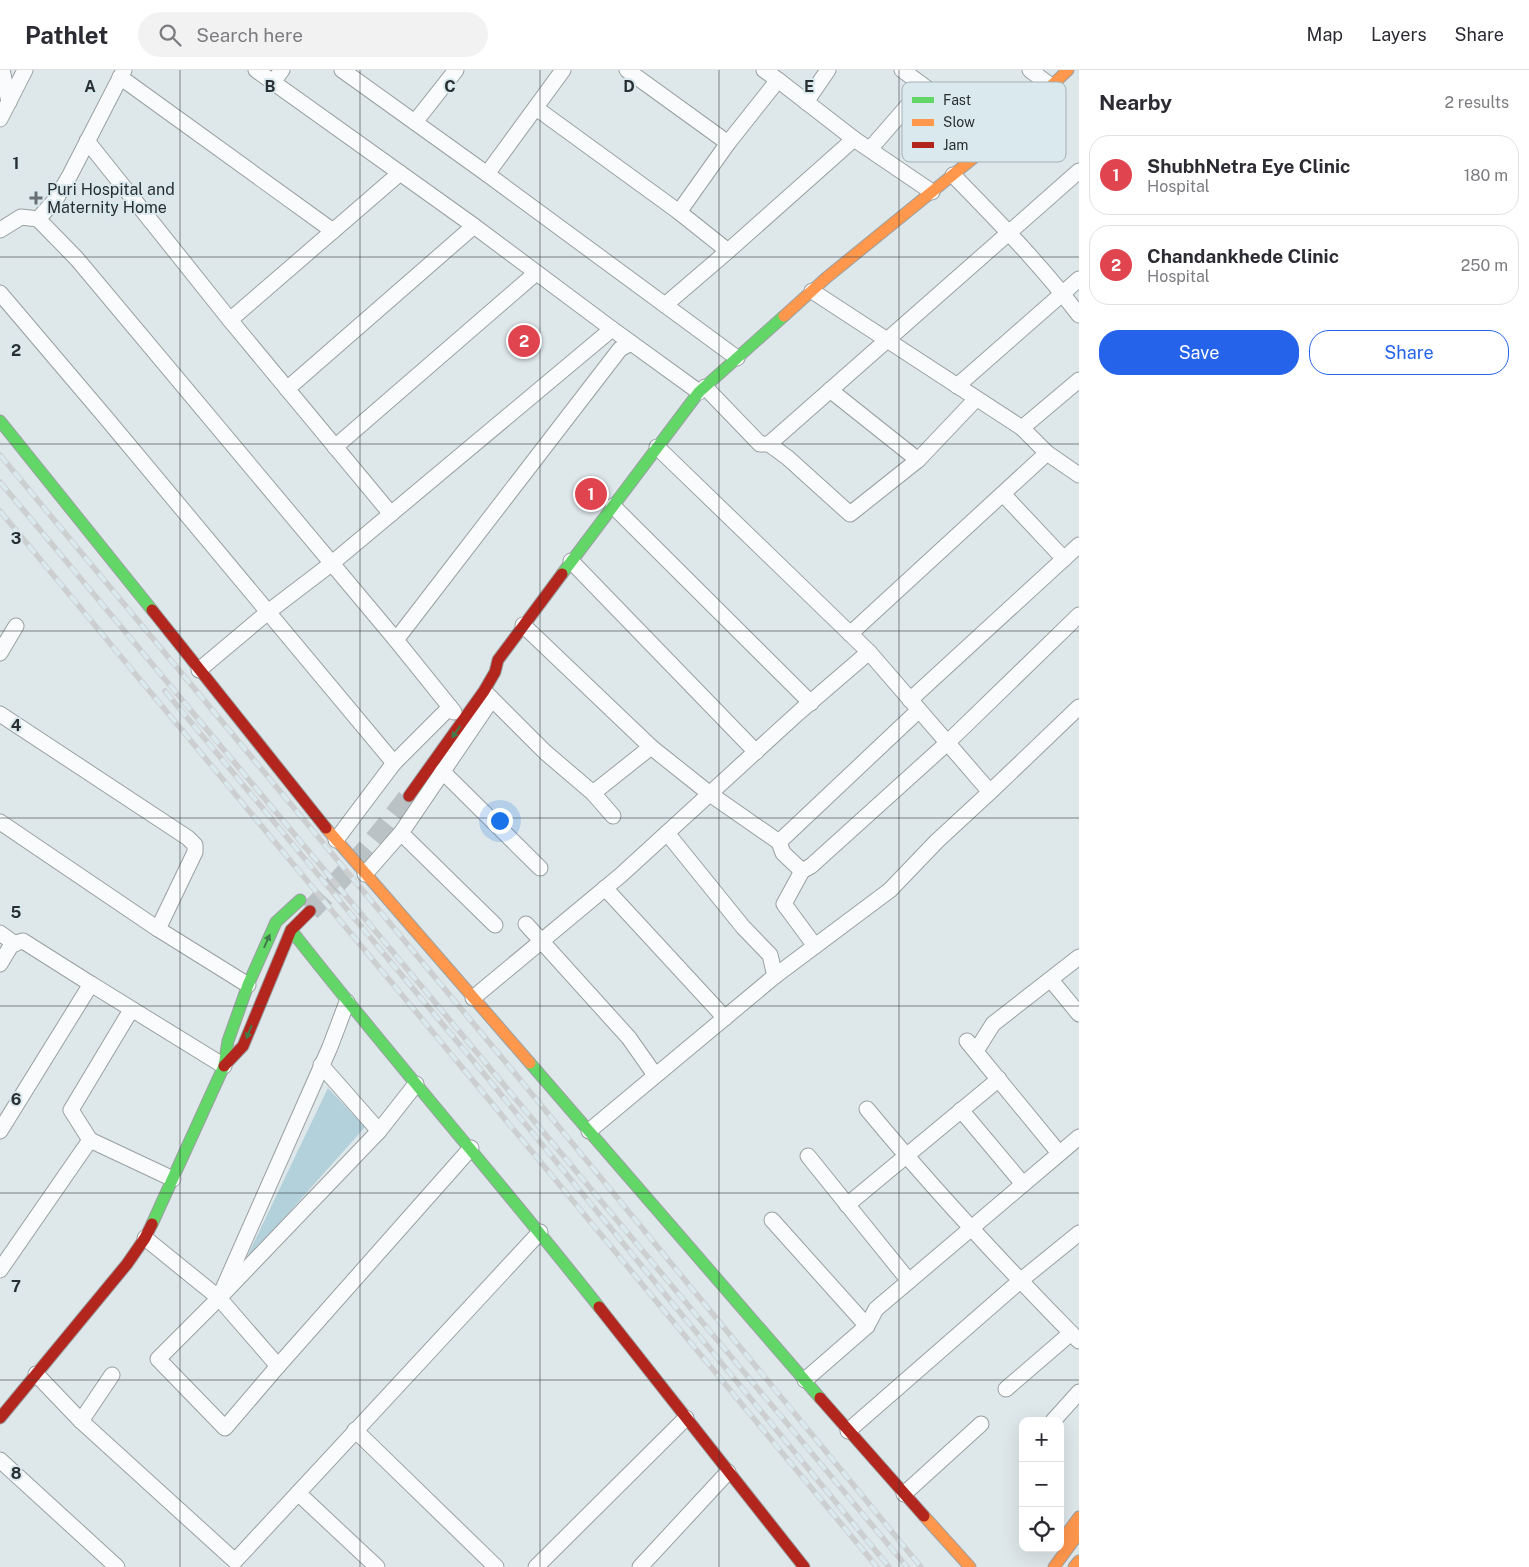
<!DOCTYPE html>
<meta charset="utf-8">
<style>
:root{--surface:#fff;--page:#f2f2f3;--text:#2b2b33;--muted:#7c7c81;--line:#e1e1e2;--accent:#2563eb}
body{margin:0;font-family:"Public Sans",sans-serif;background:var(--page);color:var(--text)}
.controls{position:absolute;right:15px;bottom:15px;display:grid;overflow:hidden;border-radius:10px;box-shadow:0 5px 20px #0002}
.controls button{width:45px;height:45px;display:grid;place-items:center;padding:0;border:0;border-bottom:1px solid var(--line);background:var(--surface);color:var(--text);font:25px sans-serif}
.you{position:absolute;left:499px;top:750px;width:18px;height:18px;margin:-12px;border:4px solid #fff;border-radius:50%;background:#1a73e8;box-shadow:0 0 0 8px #1a73e833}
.badge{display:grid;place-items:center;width:32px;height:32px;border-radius:50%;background:var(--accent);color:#fff;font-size:16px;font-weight:700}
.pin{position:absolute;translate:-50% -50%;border:2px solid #fff;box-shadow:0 1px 5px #0006}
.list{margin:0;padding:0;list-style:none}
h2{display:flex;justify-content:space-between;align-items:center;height:65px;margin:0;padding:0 20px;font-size:21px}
h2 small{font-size:16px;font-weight:400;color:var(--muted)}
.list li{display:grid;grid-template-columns:32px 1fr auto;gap:15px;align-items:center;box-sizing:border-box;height:80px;margin:0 10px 10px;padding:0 10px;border:1px solid var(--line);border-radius:20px}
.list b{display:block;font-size:19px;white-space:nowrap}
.list p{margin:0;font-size:16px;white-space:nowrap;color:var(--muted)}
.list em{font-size:16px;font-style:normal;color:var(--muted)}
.actions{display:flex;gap:10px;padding:15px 20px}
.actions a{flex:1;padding:11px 0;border:1px solid var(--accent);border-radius:20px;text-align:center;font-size:18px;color:var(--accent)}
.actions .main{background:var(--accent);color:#fff}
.icon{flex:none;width:28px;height:28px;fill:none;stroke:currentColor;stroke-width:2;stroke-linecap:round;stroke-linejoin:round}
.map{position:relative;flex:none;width:1079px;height:1497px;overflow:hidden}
header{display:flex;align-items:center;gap:30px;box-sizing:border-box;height:70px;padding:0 25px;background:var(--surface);border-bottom:1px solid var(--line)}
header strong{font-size:24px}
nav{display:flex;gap:28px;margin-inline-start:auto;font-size:18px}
.search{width:350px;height:45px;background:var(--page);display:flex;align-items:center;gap:12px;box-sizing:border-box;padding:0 18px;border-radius:28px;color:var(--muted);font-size:19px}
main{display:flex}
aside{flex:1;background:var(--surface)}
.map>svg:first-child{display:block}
.green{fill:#b3d1db}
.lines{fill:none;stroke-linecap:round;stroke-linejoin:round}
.secondary-tunnel{stroke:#bac2c5;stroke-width:21;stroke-dasharray:21 11;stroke-linecap:butt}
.street-casing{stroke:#9aa0a2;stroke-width:17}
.fast-casing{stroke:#9aa0a2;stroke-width:13}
.slow-casing{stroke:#9aa0a2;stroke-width:13}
.jam-casing{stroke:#9aa0a2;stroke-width:13}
.street{stroke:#fafbfc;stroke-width:15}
.fast{stroke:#63d668;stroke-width:11}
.slow{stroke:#ff974d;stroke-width:11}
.jam{stroke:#b3261e;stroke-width:11}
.rail-casing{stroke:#ccced0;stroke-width:5.5}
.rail{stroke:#dae9ee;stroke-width:4;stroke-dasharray:11;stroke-linecap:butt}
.oneway{fill:#437a4a}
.grid{fill:none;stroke:#292f31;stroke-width:1;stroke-opacity:0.55}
.poi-dot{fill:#686f72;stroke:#dae9ee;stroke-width:2}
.labels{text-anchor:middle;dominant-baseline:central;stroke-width:4;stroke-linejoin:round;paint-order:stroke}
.poi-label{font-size:16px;fill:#292f31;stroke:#dae9ee;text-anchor:start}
.key{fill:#dae9ee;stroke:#a5b1b5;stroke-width:1}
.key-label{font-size:14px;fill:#292f31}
.grid-label{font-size:16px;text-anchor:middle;font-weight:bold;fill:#292f31;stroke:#dae9ee;stroke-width:4;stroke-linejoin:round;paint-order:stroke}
</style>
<header>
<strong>Pathlet</strong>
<div class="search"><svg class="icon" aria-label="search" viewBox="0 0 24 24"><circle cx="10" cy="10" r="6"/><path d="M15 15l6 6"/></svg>Search here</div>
<nav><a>Map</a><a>Layers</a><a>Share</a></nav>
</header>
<main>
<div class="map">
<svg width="1079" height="1497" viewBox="0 0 1079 1497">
<rect width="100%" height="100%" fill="#dee7ea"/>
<path class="green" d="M328,1018L365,1057L244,1193Z"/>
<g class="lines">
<path class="secondary-tunnel" d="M310,841C345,805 379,767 409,726"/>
<g class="street-casing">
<g id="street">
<path d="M2,0L9,32"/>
<path d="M256,0L470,153L612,259L699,322"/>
<path d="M342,0L487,104L737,288"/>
<path d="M627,0L728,73"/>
<path d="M902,0L996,69"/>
<path d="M1030,0L1051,16"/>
<path d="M120,7L333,161"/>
<path d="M273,12L282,0"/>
<path d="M806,32L828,0"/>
<path d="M536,38L679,142L728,73L778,10L764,0"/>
<path d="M0,49L25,0"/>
<path d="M415,52L456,0"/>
<path d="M854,69L932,122"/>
<path d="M87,71L230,250L391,444"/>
<path d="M870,79L924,17"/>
<path d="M487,104L563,0"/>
<path d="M953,105C997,150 1041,195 1079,245"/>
<path d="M38,149L77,189L396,570L454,642"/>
<path d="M0,160L21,147L38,149L56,129L70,105L124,0"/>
<path d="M728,181L854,69L778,10"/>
<path d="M812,221L1022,358L1047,383"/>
<path d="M0,223L107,349L394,693"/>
<path d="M665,235L728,181L679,142"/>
<path d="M230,250L400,103"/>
<path d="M957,316L1079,209"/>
<path d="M705,317L760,374H769L1079,101"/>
<path d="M287,319L474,156"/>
<path d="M830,320L918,390"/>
<path d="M1022,358L1079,310"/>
<path d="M769,374L788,388L850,444L918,390L976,329"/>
<path d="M335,377L536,203"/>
<path d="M1003,424L1064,489"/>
<path d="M613,436L811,633"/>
<path d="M571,491L756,682"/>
<path d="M523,555L651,677"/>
<path d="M850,564L1047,383L1079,405"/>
<path d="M396,570L620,279L631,273"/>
<path d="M0,583L16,556"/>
<path d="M199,600L268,542L331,494L612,259"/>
<path d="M487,624L545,682L593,723L613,746"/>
<path d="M910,630L1079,475"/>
<path d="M0,644L188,768L195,775V782L158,859"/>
<path d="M442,701L540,798"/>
<path d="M990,722L1079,637"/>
<path d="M593,723L651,677L710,724L779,772L783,783L802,801"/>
<path d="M0,752L158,859L248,915"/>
<path d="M401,763L495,855"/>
<path d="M667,763L743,857L770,885L775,906"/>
<path d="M336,770L394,693L450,637"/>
<path d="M779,772L919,640"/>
<path d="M365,804L401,763L492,629"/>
<path d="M605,818L725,948"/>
<path d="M526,854L629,968L655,1005"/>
<path d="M0,863L15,874"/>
<path d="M815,876L784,834L802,801L811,796L945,675L1079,545"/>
<path d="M0,894L12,874L23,871L91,914"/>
<path d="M1051,910L1079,944"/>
<path d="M473,928L621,805L798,643L869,582"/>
<path d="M967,971L1059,1083"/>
<path d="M976,981L993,954L1079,887"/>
<path d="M321,995L379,1061"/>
<path d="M867,1039C934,1120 1005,1196 1079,1271"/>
<path d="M961,1040L1023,1114"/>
<path d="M0,1061L91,914L224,996"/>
<path d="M589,1061L775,906L890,820L937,771L990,722L869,582L657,377"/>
<path d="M90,1070L173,1109"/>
<path d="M808,1086L909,1211"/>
<path d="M847,1135L999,1009"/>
<path d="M772,1150L867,1256"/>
<path d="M145,1168L219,1228L379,1061L416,1014"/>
<path d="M0,1200L90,1070L71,1040L131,940"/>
<path d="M219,1228L278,1296L471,1078"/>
<path d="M278,1296L225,1358L158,1289L219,1228L330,977L347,932"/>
<path d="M36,1304L81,1351"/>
<path d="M112,1305L81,1351L235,1491L540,1162"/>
<path d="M805,1310L867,1256L876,1239L1079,1067"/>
<path d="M1006,1319L1071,1263"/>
<path d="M1053,1351L1079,1322"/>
<path d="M355,1360L496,1497"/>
<path d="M848,1361L1020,1211L1079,1163"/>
<path d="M0,1390L117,1497"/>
<path d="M298,1423L377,1497"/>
<path d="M904,1424L981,1354"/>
<path d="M536,1497L686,1348"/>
<path d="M640,1497L728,1402"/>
</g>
</g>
<g class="fast-casing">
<g id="fast">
<path d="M0,351L152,540"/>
<path d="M562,504L699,322L784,246"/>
<path d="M291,860C391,988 499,1110 599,1237"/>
<path d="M530,993L820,1328"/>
<path d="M152,1154L224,996L228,971L248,915L276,852L300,830"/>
</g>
</g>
<g class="slow-casing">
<g id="slow">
<path d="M784,246L826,208L987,77L1068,0"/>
<path d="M326,758L530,993"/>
<path d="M924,1446L970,1497"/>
<path d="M1060,1473L1079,1447"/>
<path d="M1054,1497L1079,1463"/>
<path d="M1074,1497L1079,1491"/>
</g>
</g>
<g class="jam-casing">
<g id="jam">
<path d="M152,540L326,758"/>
<path d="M409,726L484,621L495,602L498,590L562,504"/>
<path d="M224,996L243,976L291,860L310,841"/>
<path d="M599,1237L804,1497"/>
<path d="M820,1328L924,1446"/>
<path d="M0,1348L127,1194L145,1168L152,1154"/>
</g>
</g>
<use href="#street" class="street"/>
<use href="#fast" class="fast"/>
<use href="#slow" class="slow"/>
<use href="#jam" class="jam"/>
<g class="rail-casing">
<g id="rail">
<path d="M0,385L508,995L921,1497"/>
<path d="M0,412L907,1497"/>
<path d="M0,441L877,1497"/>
<path d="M165,621L485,1005L889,1497"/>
</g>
</g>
<use href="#rail" class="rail"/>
</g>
<defs><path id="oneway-solid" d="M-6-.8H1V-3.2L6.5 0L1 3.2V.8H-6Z" transform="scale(1.25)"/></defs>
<g class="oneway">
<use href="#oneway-solid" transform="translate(456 662) rotate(125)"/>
<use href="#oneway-solid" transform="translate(267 871) rotate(-66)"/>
<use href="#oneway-solid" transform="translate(249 962) rotate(112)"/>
</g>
<path class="grid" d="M180,0V1497M360,0V1497M540,0V1497M719,0V1497M899,0V1497M0,187H1079M0,374H1079M0,561H1079M0,748H1079M0,936H1079M0,1123H1079M0,1310H1079"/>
<path class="poi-dot" d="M33.5 120.5h5v5h5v5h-5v5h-5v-5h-5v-5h5z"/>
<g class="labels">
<g class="poi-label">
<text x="47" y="119">Puri Hospital and<tspan x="47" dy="18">Maternity Home</tspan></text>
</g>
</g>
<rect x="902" y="12" width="164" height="80" rx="8" class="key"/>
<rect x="912" y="27" width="22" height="6" fill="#63d668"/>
<rect x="912" y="49" width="22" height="7" fill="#ff974d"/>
<rect x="912" y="72" width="22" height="6" fill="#b3261e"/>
<g class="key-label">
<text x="943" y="35">Fast</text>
<text x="943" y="57">Slow</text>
<text x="943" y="80">Jam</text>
</g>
<g class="grid-label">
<text x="90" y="22">A</text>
<text x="270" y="22">B</text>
<text x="450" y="22">C</text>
<text x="629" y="22">D</text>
<text x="809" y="22">E</text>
<text x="16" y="99">1</text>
<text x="16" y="286">2</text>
<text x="16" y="474">3</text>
<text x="16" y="661">4</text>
<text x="16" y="848">5</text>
<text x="16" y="1035">6</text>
<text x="16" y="1222">7</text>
<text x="16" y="1409">8</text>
</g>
</svg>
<div class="controls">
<button>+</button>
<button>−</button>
<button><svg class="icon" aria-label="locate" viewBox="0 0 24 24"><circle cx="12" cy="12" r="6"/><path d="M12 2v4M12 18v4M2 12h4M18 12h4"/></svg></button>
</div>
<div class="you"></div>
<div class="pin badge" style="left:591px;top:424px;background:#e0444e">1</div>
<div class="pin badge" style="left:524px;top:271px;background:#e0444e">2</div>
</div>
<aside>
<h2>Nearby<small>2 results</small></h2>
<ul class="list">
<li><span class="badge" style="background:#e0444e">1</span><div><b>ShubhNetra Eye Clinic</b><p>Hospital</p></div><em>180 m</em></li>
<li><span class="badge" style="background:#e0444e">2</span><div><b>Chandankhede Clinic</b><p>Hospital</p></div><em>250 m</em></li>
</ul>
<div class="actions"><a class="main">Save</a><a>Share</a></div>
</aside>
</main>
